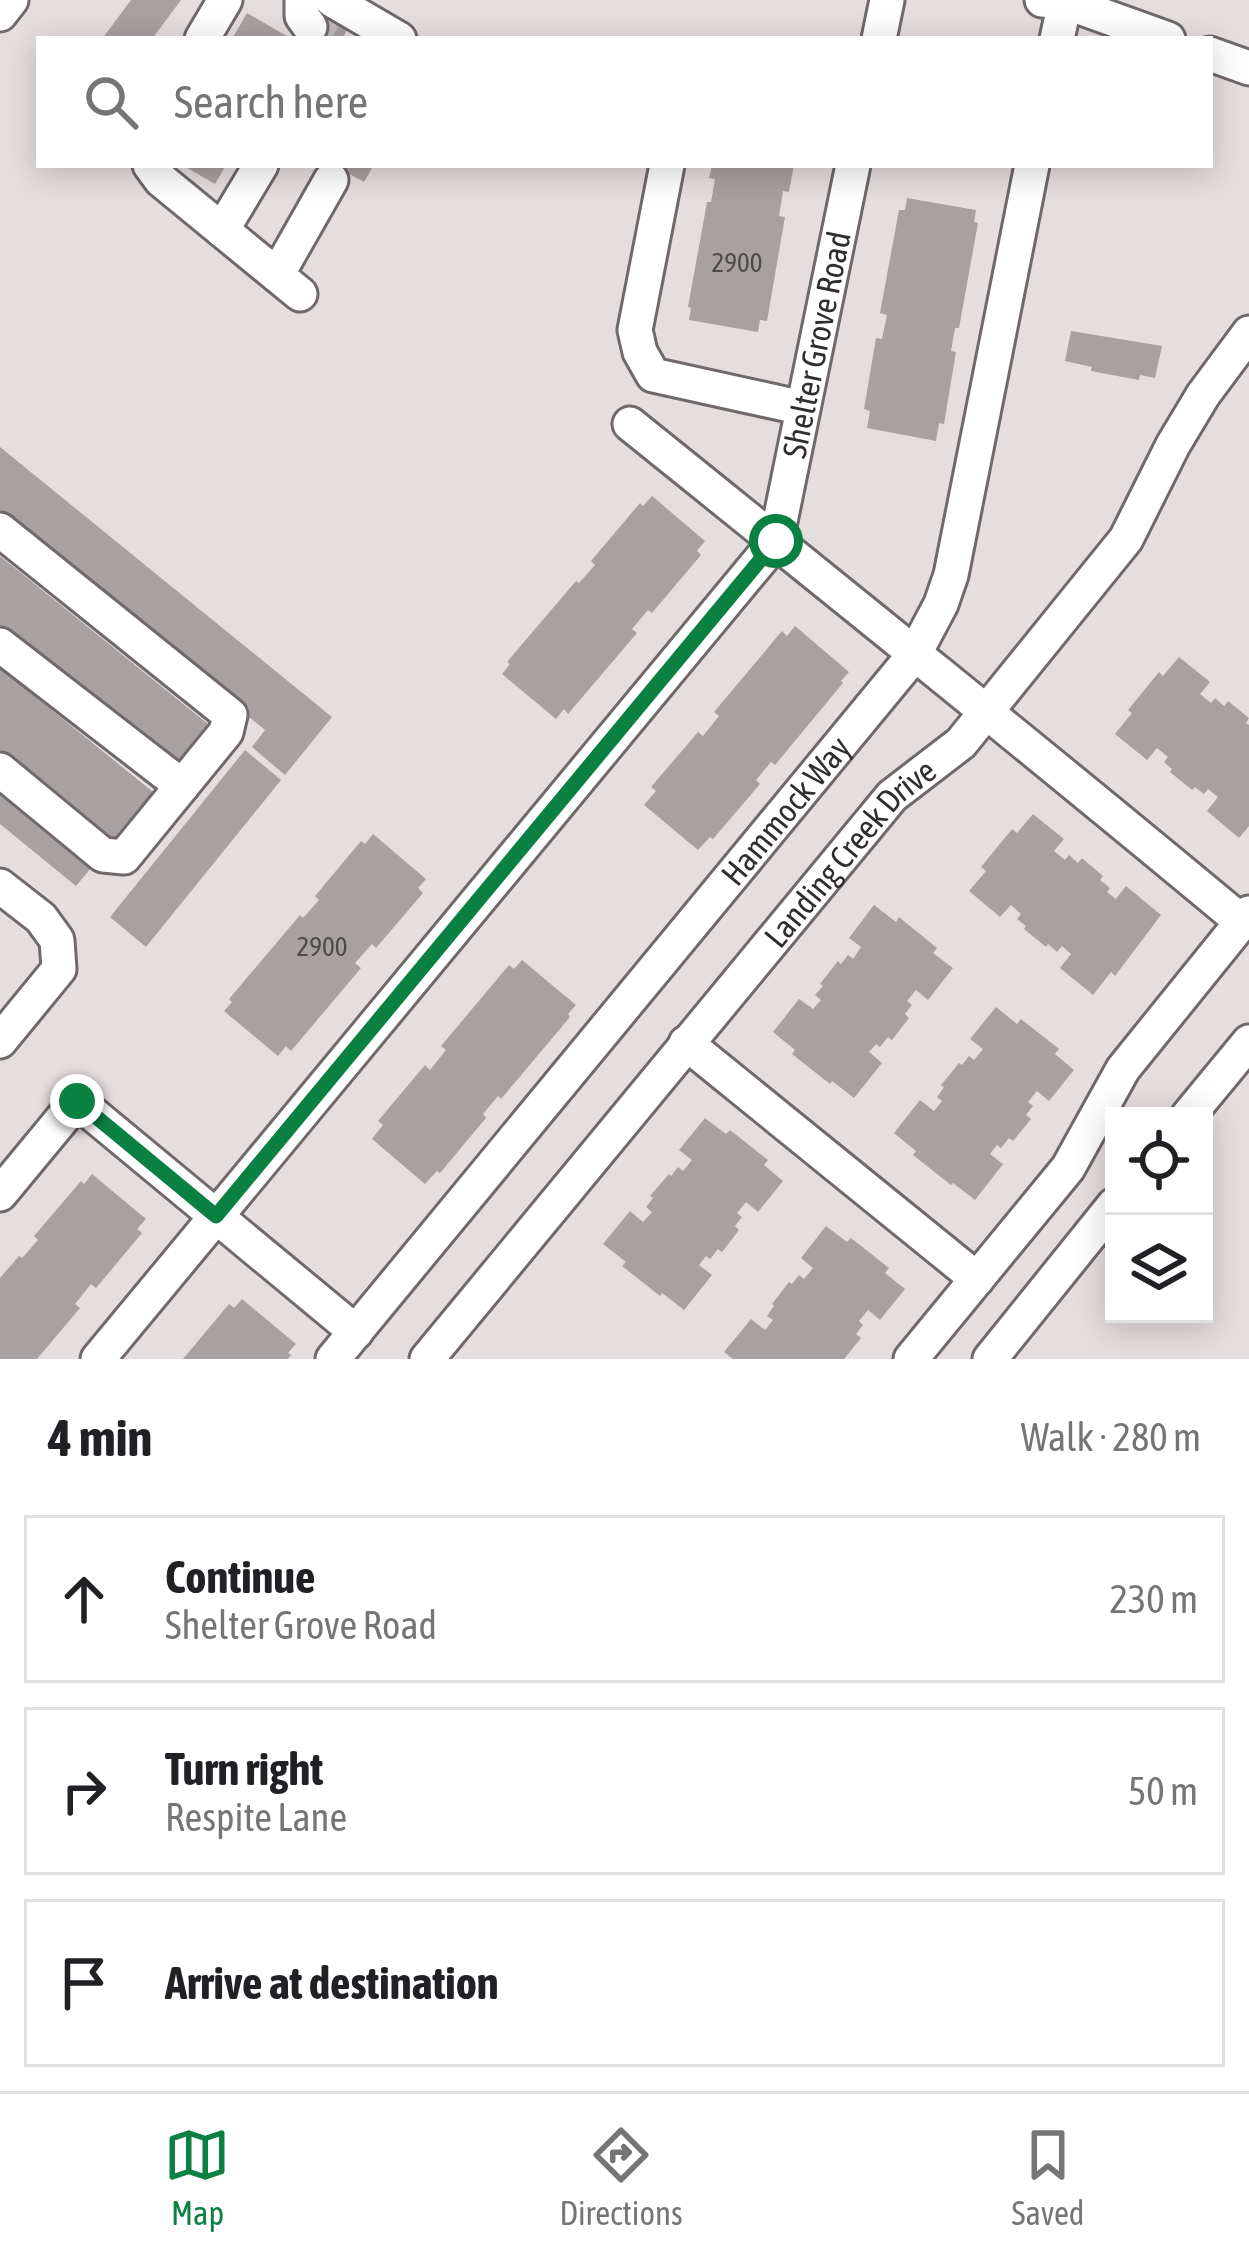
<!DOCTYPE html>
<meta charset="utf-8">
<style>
:root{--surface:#fff;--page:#f2f2f2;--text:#202124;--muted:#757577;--line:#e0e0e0;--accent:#0b8043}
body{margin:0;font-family:"Asap Condensed",sans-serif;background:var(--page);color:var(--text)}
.controls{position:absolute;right:36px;bottom:36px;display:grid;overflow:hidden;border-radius:0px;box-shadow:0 6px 30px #0003}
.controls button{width:108px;height:108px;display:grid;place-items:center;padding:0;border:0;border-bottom:3px solid var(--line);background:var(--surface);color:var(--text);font:60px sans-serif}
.stop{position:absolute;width:36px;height:36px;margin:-27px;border:9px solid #0b8043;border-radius:50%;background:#fff}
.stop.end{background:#0b8043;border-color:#fff;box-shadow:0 3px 12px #0008}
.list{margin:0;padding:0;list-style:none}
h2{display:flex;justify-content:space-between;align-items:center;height:156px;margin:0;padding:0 48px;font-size:51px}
h2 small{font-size:39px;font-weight:400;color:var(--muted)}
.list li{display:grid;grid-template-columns:78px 1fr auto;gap:36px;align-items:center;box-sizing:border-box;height:168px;margin:0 24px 24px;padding:0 24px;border:3px solid var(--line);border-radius:0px}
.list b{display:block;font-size:45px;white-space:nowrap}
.list p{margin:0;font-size:39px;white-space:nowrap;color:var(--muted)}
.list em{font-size:39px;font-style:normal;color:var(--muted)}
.icon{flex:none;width:66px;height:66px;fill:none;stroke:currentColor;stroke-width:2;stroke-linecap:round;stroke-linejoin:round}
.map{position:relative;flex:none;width:1249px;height:1359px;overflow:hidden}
.search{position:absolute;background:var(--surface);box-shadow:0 6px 30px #0003;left:36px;right:36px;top:36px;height:132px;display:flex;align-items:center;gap:30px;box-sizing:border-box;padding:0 42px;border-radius:0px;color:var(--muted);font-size:45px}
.sheet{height:732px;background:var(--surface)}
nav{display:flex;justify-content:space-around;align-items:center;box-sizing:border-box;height:168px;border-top:3px solid var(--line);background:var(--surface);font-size:33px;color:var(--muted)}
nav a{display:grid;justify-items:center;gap:6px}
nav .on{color:var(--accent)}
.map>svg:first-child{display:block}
.building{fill:#a8a1a1}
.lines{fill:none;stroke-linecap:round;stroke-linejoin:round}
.minor-tunnel{stroke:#c1bbbb;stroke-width:33;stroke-dasharray:33 16;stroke-linecap:butt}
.minor-casing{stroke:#6f6969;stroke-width:39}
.minor{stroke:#fff;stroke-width:33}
.route{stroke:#0b8043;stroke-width:15}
.labels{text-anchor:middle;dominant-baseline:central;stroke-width:12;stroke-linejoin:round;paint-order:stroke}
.number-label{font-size:27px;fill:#4e4a4a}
.street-label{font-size:33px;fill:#302d2d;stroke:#fff}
</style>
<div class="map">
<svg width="1249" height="1359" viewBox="0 0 1249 1359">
<rect width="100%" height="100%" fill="#e5dede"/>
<g class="building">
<path d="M131,0H181L152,39H102Z"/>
<path d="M322,7L351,23L342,39H303Z"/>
<path d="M247,13L292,39H232Z"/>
<path d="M182,165H226L215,184Z"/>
<path d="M333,165H374L364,182Z"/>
<path d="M712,165H794L789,192L783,191L779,216L785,217L767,321L760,320L758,332L689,320L691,308L688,307L707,202H711L715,179L709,178Z"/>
<path d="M907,198L976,210L974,222L978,223L959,328H955L951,351L956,352L944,424L939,423L936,441L867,428L870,411L864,409L876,338L882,339L887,315L880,313L899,210H905Z"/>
<path d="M1071,331L1162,346L1155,378L1140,375L1139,380L1091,371L1092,367L1065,361Z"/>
<path d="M0,447L332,717L285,775L252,747L265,730L0,514Z"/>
<path d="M652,496L705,541L697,551L701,555L652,613L648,610L632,629L637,633L568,714L564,709L556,719L502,674L510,664L507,662L576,581L579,583L595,565L591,561L640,503L643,506Z"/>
<path d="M0,556L208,724L174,767L0,626Z"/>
<path d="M795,626L849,672L841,681L843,683L775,765L771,762L756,780L760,784L713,839L710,837L698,850L644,805L656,791L651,787L698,732L703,736L719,716L714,712L782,631L787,636Z"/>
<path d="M1179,657L1210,682L1200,694L1211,703L1215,698L1224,706L1228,701L1249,718L1246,723L1249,725V826L1239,838L1207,811L1218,797L1208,789L1204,794L1195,787L1192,790L1170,772L1172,769L1164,762L1168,757L1157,748L1147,760L1115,734L1132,713L1128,710L1159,672L1163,676Z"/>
<path d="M0,668L153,792L109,846L0,757Z"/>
<path d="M245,750L281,780L146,947L110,917Z"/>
<path d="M0,794L91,868L76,886L0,824Z"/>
<path d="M1033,814L1064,839L1054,851L1065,860L1069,855L1078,863L1082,858L1103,876L1100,880L1110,888L1107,892L1116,899L1126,886L1161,915L1115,976L1111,972L1093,995L1060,968L1071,954L1062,946L1057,952L1048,944L1046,947L1024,929L1026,926L1017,919L1021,914L1011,905L1000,917L969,891L986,871L981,867L1012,829L1017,833Z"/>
<path d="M373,834L426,879L418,888L423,893L376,948L372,944L355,963L361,968L291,1051L286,1046L278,1056L224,1011L232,1002L229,999L300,915L303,918L319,900L315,896L361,841L365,844Z"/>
<path d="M874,905L896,922L899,917L937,948L933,953L953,968L928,1000L916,990L907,1001L912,1005L905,1014L909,1018L892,1040L888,1037L880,1047L876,1044L869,1052L882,1063L854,1098L832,1081L830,1084L792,1054L795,1050L773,1032L799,999L813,1009L821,1000L815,995L823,986L820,984L838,961L841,964L848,955L853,959L861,947L849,938Z"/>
<path d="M522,960L576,1005L568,1014L570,1017L501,1099L498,1096L483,1114L486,1118L440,1173L437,1171L425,1184L372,1139L383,1125L378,1121L425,1065L430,1070L446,1050L441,1046L509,965L514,969Z"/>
<path d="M996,1007L1017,1024L1021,1019L1059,1049L1055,1054L1074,1070L1049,1101L1037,1091L1028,1102L1033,1106L1026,1115L1031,1119L1013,1141L1009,1138L1001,1148L997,1145L990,1154L1003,1164L975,1200L953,1183L951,1185L913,1155L916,1151L894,1133L920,1100L934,1111L942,1101L937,1097L944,1087L941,1085L959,1063L962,1065L969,1056L974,1060L983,1049L970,1039Z"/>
<path d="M705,1118L726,1134L730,1130L768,1160L764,1165L783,1181L758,1212L746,1202L737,1213L742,1217L735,1226L739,1230L722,1252L718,1249L710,1259L706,1256L699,1265L712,1275L684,1310L662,1293L660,1296L622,1266L626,1262L603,1244L630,1211L643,1222L652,1212L646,1207L653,1198L650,1196L669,1174L671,1176L678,1167L683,1171L692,1160L679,1150Z"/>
<path d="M92,1174L146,1219L137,1229L142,1233L96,1288L91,1284L75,1304L80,1308L37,1359H0V1278L19,1256L22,1258L38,1240L34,1236L81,1181L84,1184Z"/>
<path d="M826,1226L847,1242L851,1238L889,1268L885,1273L905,1289L880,1320L868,1310L859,1321L863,1325L856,1334L861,1338L844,1359H733L724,1352L751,1319L765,1330L773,1320L767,1316L774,1306L772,1304L789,1282L792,1284L799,1275L804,1279L813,1268L801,1258Z"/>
<path d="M242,1299L296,1344L288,1353L291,1355L288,1359H183L229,1304L234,1308Z"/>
</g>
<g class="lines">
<path class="minor-tunnel" d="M310,27L331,39"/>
<g class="minor-casing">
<g id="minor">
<path d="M302,0V16L310,27"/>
<path d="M332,0L399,39"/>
<path d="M1042,0L1065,2L1168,39"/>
<path d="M0,14L11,0"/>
<path d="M202,39L225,0"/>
<path d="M879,39L887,0"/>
<path d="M1057,39L1065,2"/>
<path d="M1210,54L1249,68"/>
<path d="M150,165L161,180L300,294"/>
<path d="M667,165L635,330L640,352L653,375L803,408"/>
<path d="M222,230L261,165"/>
<path d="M277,275L331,180"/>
<path d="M630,424C835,589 1040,754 1242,922"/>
<path d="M0,530L230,715L226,732L124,857L103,855L0,770"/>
<path d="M0,645L182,786"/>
<path d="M0,886L41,918L57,940L59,969L0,1041"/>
<path d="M686,1043L977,1279"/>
<path d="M1188,1116L1249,1042"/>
<path d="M0,1194L77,1101L356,1332"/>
<path id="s1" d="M98,1359L776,541L853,165"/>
<path id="s2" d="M333,1359L914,655L941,604L951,575L1032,165"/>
<path id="s3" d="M427,1359L892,796L961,743L1126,539L1173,445L1203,395L1249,333"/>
<path d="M911,1359L1068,1168L1123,1069L1249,913"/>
<path d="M990,1359L1114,1205"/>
</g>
</g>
<use href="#minor" class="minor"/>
</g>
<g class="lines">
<path class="route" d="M77,1101L216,1216L776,541"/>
</g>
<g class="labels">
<g class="number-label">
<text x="737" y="262">2900</text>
<text x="322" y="946">2900</text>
</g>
<g class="street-label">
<text stroke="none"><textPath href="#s1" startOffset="1263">Shelter Grove Road</textPath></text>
<text stroke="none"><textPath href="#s2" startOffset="711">Hammock Way</textPath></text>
<text stroke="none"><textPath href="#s3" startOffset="660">Landing Creek Drive</textPath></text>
</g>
</g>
</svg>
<div class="controls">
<button><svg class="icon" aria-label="locate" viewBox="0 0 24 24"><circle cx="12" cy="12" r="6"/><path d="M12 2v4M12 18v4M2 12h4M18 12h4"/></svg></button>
<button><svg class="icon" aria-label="layers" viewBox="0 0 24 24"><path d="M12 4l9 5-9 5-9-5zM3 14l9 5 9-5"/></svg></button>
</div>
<div class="stop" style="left:776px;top:541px"></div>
<div class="stop end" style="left:77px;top:1101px"></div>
<div class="search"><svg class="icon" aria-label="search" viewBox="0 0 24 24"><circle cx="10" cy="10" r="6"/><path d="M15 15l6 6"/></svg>Search here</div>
</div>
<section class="sheet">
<h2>4 min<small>Walk · 280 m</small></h2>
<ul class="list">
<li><svg class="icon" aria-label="ahead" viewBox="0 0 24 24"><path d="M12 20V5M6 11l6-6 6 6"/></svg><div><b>Continue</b><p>Shelter Grove Road</p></div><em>230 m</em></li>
<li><svg class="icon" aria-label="right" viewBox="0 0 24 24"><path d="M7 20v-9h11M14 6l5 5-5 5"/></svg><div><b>Turn right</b><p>Respite Lane</p></div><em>50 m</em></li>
<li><svg class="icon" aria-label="arrive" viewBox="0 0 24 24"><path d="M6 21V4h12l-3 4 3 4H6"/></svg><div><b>Arrive at destination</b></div></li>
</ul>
</section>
<nav>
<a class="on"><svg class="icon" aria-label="map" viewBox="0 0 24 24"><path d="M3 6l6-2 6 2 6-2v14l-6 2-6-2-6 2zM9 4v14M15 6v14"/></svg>Map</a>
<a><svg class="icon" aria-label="directions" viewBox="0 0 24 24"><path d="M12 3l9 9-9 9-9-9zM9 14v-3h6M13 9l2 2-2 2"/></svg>Directions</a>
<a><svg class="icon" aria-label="saved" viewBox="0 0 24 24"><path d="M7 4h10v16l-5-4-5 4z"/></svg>Saved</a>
</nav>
